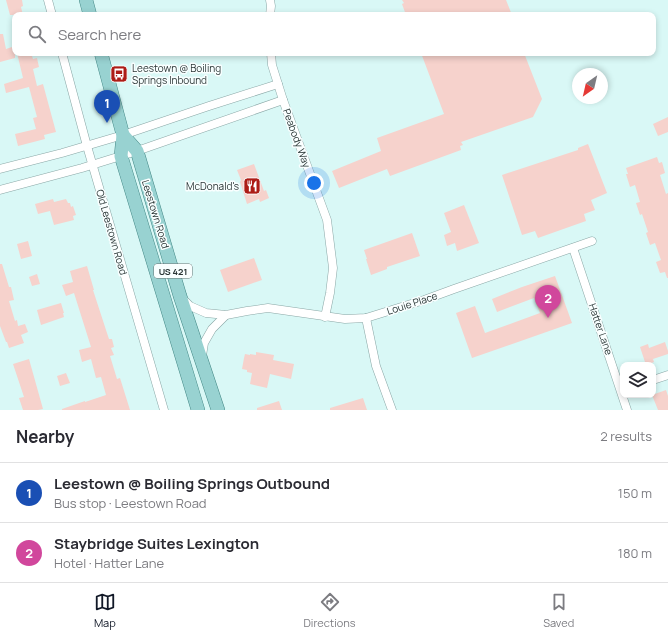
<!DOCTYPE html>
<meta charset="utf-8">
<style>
:root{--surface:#fff;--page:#f2f2f3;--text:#2b2b33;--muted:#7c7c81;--line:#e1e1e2;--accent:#111827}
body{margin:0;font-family:Manrope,sans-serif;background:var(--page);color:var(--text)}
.controls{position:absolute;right:12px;bottom:12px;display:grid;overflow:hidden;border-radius:8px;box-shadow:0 2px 6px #0003}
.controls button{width:36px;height:36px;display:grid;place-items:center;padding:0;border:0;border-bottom:1px solid var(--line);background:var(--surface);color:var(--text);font:20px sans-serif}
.compass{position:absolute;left:572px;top:68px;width:36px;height:36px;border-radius:50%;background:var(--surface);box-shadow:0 2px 6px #0003;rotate:214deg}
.you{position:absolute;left:314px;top:183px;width:14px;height:14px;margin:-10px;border:3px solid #fff;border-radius:50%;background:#1a73e8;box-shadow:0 0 0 6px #1a73e833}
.badge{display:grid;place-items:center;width:26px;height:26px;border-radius:50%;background:var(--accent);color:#fff;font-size:13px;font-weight:700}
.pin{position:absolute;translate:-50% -33px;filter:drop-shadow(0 1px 2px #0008)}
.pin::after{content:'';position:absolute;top:21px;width:14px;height:12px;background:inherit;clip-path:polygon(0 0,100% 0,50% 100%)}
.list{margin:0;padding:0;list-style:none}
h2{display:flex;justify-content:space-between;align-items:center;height:52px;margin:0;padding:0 16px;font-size:17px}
h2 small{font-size:13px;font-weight:400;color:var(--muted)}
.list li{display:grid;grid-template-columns:26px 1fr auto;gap:12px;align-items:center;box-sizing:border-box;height:60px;padding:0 16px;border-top:1px solid var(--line)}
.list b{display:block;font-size:15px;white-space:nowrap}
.list p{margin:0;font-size:13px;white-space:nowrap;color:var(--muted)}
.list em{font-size:13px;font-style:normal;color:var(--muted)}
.icon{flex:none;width:22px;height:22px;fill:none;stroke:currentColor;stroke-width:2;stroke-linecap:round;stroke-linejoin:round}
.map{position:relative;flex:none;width:668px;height:410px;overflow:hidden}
.search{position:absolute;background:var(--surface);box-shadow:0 2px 6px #0003;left:12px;right:12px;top:12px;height:44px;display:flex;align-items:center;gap:10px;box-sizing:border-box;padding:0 14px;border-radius:8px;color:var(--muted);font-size:15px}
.sheet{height:172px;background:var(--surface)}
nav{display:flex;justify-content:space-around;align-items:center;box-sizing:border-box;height:56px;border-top:1px solid var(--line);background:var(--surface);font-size:11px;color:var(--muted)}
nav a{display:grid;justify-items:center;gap:2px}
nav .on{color:var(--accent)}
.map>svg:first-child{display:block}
.building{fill:#f6d2cc}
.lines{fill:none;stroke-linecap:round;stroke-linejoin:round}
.minor-casing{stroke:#8aa7a6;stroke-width:9}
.primary-casing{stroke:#448886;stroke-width:14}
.minor{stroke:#fff;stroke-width:8}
.primary{stroke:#98d2d1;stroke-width:13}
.labels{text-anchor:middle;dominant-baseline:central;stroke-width:3;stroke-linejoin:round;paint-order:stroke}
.shield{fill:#f9ffff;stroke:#677272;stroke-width:1}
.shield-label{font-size:9px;font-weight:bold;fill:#293535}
.poi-label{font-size:10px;fill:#293535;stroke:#f9ffff;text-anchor:start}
.street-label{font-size:10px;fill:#293535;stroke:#f9ffff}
</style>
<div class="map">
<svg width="668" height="410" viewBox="0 0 668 410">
<rect width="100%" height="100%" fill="#d9f8f6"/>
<g class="building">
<path d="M6,0H22L23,6L21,7L23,15H10Z"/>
<path d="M402,0H506L512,15H406L402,4L404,3Z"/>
<path d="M0,34H3L6,49L15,46V58L0,62Z"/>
<path d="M17,53H31L33,59L37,58L39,67L33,69L37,86L43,84L56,132L44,135L45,139L18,146L15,134L36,129L33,118L37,117L29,87L6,93L4,84L23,78Z"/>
<path d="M421,53H524L542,99L533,117L461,142L463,145L460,146L461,150L390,176L387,169L339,188L332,171L381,151L377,138L444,114Z"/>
<path d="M668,117V132L658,136L653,124Z"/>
<path d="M588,144L607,193L591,200L595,210L584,214L586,221L538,238L535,231L522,235L502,175L578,150V148Z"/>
<path d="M657,157L659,163L662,162L665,173L660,175L666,194L668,193V278H667L665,272L660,273L656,262L661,260L655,243L650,245L646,233L648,232L642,214L640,215L636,203L640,202L635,185L630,187L626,174H628L626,168Z"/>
<path d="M254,164L264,191L266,190L269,198L260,202L259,199L247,204L240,182L241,180L237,170Z"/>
<path d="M53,199L54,202L66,199L68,203H70L71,207L73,206L76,215L73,216L74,220L54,225L50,211L38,214L35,204Z"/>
<path d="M464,205L479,243L457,251L455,243L447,246L444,235L451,232L444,213Z"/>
<path d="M412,233L420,256L387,267V269L371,275L366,259H367L364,250Z"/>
<path d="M28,241L32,256L21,259L17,244Z"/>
<path d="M254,258L262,280L228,292L220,270Z"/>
<path d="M0,264H2L9,287H11L14,300L9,301L15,321L17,320L18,326L25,324L28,332L21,335L24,343L9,348L7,342H6L0,326Z"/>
<path d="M87,266L94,290H93L106,330L109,339H112L114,347L111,348L114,355L110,356L117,379L120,378L130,410H62V409L85,401V402L106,395L101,377L96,378L91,359L82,362L79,350L91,347L74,293L66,296L62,285L73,282L70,271Z"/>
<path d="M37,274L40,284L32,286L29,277Z"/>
<path d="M555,276L572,323L472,358L456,313L475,306L485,333L540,313L534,298L497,312L492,299L522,287Z"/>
<path d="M61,303L64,313H63L64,317L41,325L37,310Z"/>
<path d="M665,342L668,351V354L653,359L654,362L646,365L640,347L648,344L649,348Z"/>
<path d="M256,352L274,355L273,360L294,364L291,379L270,374L267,388L250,384L252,373L247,372V370L242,369L244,358L245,354L250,355V354L256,355Z"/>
<path d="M29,359L43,409L38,410H23L19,398L24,397L13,364Z"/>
<path d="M66,373L70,383L60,386L57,376Z"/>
<path d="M666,390L668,396V410H658L652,395Z"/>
<path d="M363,398L367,410H330V408Z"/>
<path d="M279,401L282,410H257V408Z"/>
</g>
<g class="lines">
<g class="minor-casing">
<g id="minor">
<path d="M48,0L52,15"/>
<path d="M270,0L271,6L270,15"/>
<path d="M62,53L87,146L164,410"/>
<path d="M271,53L272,65L283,100L327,220L333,268L330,293L325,317"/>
<path d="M0,169L62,153L123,135L209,106L278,84"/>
<path d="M0,190L82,168L137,151L283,100"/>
<path d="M573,248L627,410"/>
<path d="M183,299L190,306L206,313L226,315L247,311L268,308L345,319L366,318L424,300L454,289L592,241"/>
<path d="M366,318L376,366L392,410"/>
<path d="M202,356L204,343L212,329L226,315"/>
<path d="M653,380L668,375"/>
</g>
</g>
<g class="primary-casing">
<g id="primary">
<path d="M86,0L90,15"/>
<path d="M101,53L123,135L121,156L198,410"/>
<path d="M123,135L137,151L180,296L218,410"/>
</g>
</g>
<use href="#minor" class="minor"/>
<use href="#primary" class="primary"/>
</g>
<defs>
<g id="bus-square" transform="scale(0.9)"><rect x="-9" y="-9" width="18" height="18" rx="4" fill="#ad1c16" stroke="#f9ffff"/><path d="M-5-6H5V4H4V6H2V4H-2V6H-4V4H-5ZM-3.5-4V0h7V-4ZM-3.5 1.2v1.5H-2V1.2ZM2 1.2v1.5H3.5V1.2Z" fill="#fff"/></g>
<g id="restaurant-square" transform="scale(0.9)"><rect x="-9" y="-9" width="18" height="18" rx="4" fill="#ad1c16" stroke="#f9ffff"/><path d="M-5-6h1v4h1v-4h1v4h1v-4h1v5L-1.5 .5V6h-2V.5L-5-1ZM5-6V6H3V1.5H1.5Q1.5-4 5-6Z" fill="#fff"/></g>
</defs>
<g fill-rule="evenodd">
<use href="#bus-square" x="119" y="74"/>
<use href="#restaurant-square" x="252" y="186"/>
</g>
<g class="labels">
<rect class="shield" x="154" y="264" width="38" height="14" rx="3"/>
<g class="shield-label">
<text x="173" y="271">US 421</text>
</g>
<g class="poi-label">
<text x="132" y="68">Leestown @ Boiling<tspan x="132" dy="12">Springs Inbound</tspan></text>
<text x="239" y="186" text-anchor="end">McDonald's</text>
</g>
<g class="street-label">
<text transform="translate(297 138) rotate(70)">Peabody Way</text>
<text transform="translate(156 214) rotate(73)">Leestown Road</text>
<text transform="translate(112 232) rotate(74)">Old Leestown Road</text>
<text transform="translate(412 303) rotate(-18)">Louie Place</text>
<text transform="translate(601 329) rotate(71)">Hatter Lane</text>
</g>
</g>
</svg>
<div class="controls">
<button><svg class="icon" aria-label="layers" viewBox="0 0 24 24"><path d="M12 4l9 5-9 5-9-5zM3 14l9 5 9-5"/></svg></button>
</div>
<svg class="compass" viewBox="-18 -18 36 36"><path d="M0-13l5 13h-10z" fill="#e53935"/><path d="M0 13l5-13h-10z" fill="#7c7c81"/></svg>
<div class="you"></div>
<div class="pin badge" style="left:107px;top:123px;background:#1a4fb4">1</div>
<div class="pin badge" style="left:548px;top:318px;background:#d1479c">2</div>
<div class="search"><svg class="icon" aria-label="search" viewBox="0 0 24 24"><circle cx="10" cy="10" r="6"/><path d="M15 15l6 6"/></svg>Search here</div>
</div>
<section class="sheet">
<h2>Nearby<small>2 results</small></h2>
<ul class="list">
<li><span class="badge" style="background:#1a4fb4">1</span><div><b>Leestown @ Boiling Springs Outbound</b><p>Bus stop · Leestown Road</p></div><em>150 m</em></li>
<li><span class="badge" style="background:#d1479c">2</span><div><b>Staybridge Suites Lexington</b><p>Hotel · Hatter Lane</p></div><em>180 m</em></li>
</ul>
</section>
<nav>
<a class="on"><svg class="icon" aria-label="map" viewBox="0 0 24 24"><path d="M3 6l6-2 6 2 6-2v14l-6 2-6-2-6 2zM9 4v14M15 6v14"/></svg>Map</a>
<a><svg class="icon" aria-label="directions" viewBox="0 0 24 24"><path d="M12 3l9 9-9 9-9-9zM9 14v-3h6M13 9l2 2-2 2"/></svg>Directions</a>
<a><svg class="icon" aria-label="saved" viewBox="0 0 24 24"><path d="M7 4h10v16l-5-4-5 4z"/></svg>Saved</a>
</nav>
